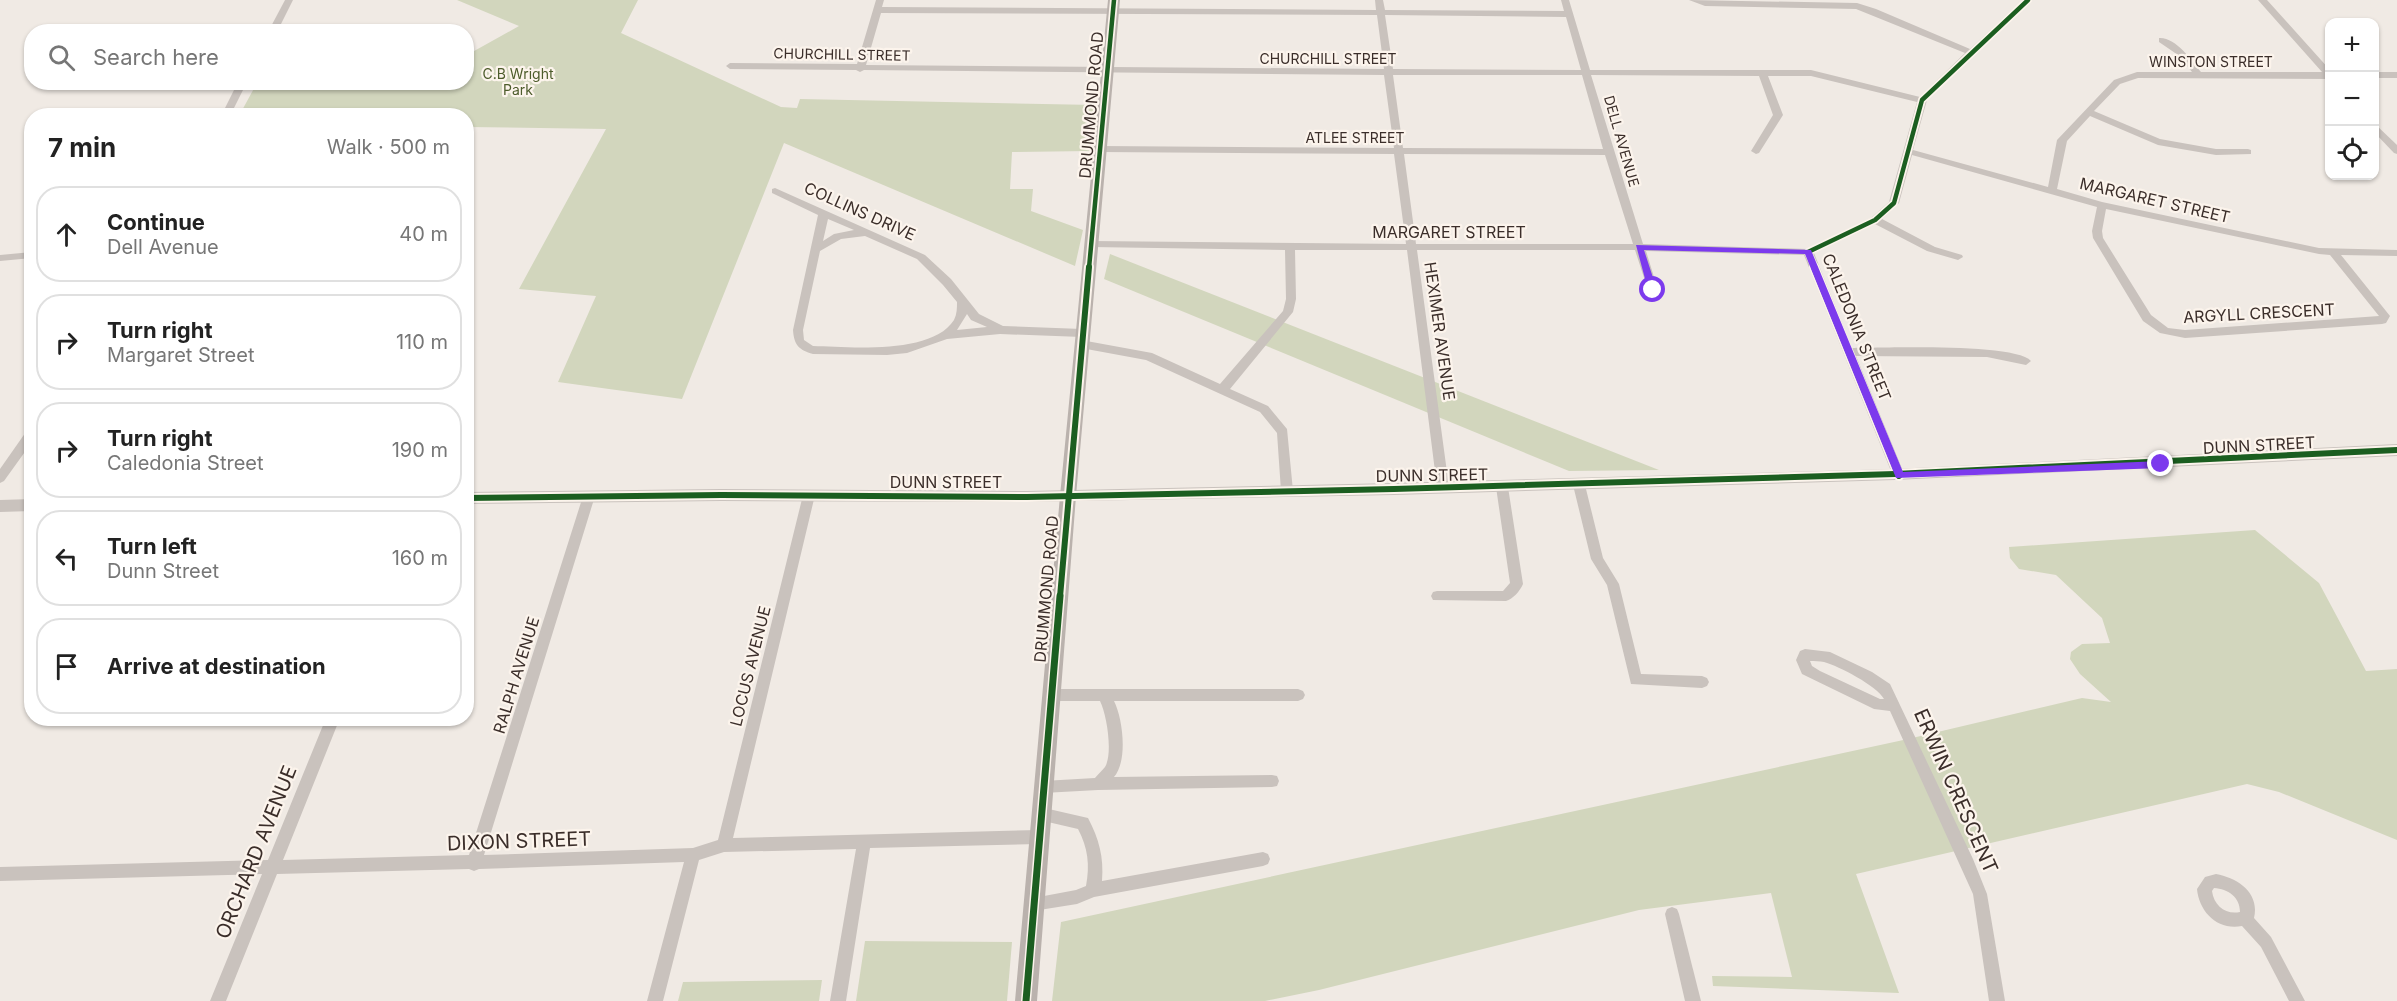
<!DOCTYPE html>
<meta charset="utf-8">
<style>
:root{--surface:#fff;--page:#f6f6f6;--text:#222;--muted:#767676;--line:#e0e0e0}
body{margin:0;font-family:Inter,sans-serif;background:var(--page);color:var(--text)}
.controls{position:absolute;right:18px;top:18px;display:grid;overflow:hidden;border-radius:12px;box-shadow:0 2px 4px #0004}
.controls button{width:54px;height:54px;display:grid;place-items:center;padding:0;border:0;border-bottom:2px solid var(--line);background:var(--surface);color:var(--text);font:30px sans-serif}
.stop{position:absolute;width:18px;height:18px;margin:-14px;border:4px solid #7c3aed;border-radius:50%;background:#fff}
.stop.end{background:#7c3aed;border-color:#fff;box-shadow:0 2px 6px #0008}
.list{margin:0;padding:0;list-style:none}
h2{display:flex;justify-content:space-between;align-items:center;height:78px;margin:0;padding:0 24px;font-size:26px}
h2 small{font-size:20px;font-weight:400;color:var(--muted)}
.list li{display:grid;grid-template-columns:39px 1fr auto;gap:18px;align-items:center;box-sizing:border-box;height:96px;margin:0 12px 12px;padding:0 12px;border:2px solid var(--line);border-radius:24px}
.list b{display:block;font-size:22px;white-space:nowrap}
.list p{margin:0;font-size:20px;white-space:nowrap;color:var(--muted)}
.list em{font-size:20px;font-style:normal;color:var(--muted)}
.icon{flex:none;width:33px;height:33px;fill:none;stroke:currentColor;stroke-width:2;stroke-linecap:round;stroke-linejoin:round}
.map{position:relative;flex:none;width:2397px;height:1001px;overflow:hidden}
.search{position:absolute;background:var(--surface);box-shadow:0 2px 4px #0004;left:24px;top:24px;width:450px;height:66px;display:flex;align-items:center;gap:15px;box-sizing:border-box;padding:0 21px;border-radius:24px;color:var(--muted);font-size:22px}
.panel{position:absolute;background:var(--surface);box-shadow:0 2px 4px #0004;left:24px;top:108px;width:450px;height:618px;border-radius:24px}
.map>svg:first-child{display:block}
.green{fill:#d2d6bd}
.lines{fill:none;stroke-linecap:round;stroke-linejoin:round}
.minor{fill:#c9c2bd;fill-rule:evenodd}
.tertiary{fill:#c9c2bd;fill-rule:evenodd}
.secondary{fill:#bab2ad;fill-rule:evenodd}
.cycleway-far2-casing{stroke:#fcf4ec;stroke-width:8}
.cycleway-far1-casing{stroke:#fcf4ec;stroke-width:10}
.cycleway-casing{stroke:#fcf4ec;stroke-width:10}
.cycleway-far2{stroke:#1b5e20;stroke-width:4.5}
.cycleway-far1{stroke:#1b5e20;stroke-width:6}
.cycleway{stroke:#1b5e20;stroke-width:7}
.route{fill:#7c3aed}
.labels{text-anchor:middle;dominant-baseline:central;stroke-width:4.5;stroke-linejoin:round;paint-order:stroke}
.far-street-label{font-size:14px;fill:#3b2e2a;stroke:#fcf4ec}
.far-park-label{font-size:14px;fill:#4d5c2b;stroke:#fcf4ec}
.street-label{font-size:16px;fill:#3b2e2a;stroke:#fcf4ec}
.near-street-label{font-size:20px;fill:#3b2e2a;stroke:#fcf4ec}
</style>
<div class="map">
<svg width="2397" height="1001" viewBox="0 0 2397 1001">
<rect width="100%" height="100%" fill="#f0eae4"/>
<g class="green">
<path d="M457,0H638L621,33L781,107L797,108L800,99L1096,105L1090,151L1012,152L1010,189H1033L1031,211L1083,230L1075,266L784,143L682,399L558,382L596,296L519,289L606,129L467,127L466,116L240,114L257,83L466,82L467,55L519,26Z"/>
<path d="M1110,254L1659,470L1569,471L1104,279Z"/>
<path d="M2255,530L2319,583L2366,671L2397,669V840L2279,792L2247,784L1856,874L1899,993L1713,986L1712,976L1792,977L1771,893L1639,910L1319,990L1265,1001H1052L1061,922L1908,739L2082,698L2111,702L2080,674L2070,659L2071,652L2082,644L2110,643L2102,618L2056,575L2019,569L2010,558L2009,547Z"/>
<path d="M865,941L1012,942L1007,1001H856Z"/>
<path d="M822,980L819,1001H678L683,982Z"/>
</g>
<g class="lines">
<g class="minor">
<path d="M285,0H293L277,32H268Z"/>
<path d="M876,0H884L882,7L1376,10L1375,0H1383L1385,10L1564,11L1561,0H1569L1590,70H1811L1920,97L1965,53L1856,9L1705,6L1689,0L1857,3L1876,9L1970,49L2023,0H2032L1930,95L1927,100L1913,150L2048,187L2057,140L2114,80L2137,72H2192L2178,55L2159,42V38C2176,37 2191,60 2201,72H2322L2258,0H2267L2330,70V79L2138,78L2120,84L2094,111L2160,139L2216,149H2248L2251,150V154L2216,155L2158,145L2090,116L2067,141L2057,189L2102,202L2319,248L2397,250V256L2341,255L2390,316L2386,323L2382,324L2185,338L2160,333L2143,321L2093,238L2092,231L2097,207L1912,155L1899,203L1882,219L1935,247L1962,255L1963,257L1958,260L1927,251L1875,224L1814,253L1852,348C1883,348 2015,343 2031,361L2026,365L1987,357L1856,356L1905,476L1903,479H1895L1893,476L1804,255L1646,251L1658,290L1653,294L1648,290L1635,250H1417L1449,487L1447,490H1439L1437,487L1407,250H1295L1296,299L1293,312L1230,389L1268,406L1287,429L1293,491L1291,494H1283L1281,491L1277,433L1260,412L1146,360L1081,348L1076,344L1081,340L1152,353L1220,384L1283,311L1286,299L1285,250L1091,247L1086,244L1091,241L1406,244L1394,154L1100,152L1095,149L1100,146L1394,148L1384,75L864,70L860,72L856,70L730,69L726,66L730,63L857,64ZM881,13L1377,15L1384,69L866,65ZM1385,15L1566,17L1581,70L1393,69ZM1393,75H1582L1603,149L1403,148ZM1591,75L1759,76L1773,115L1751,151L1756,154L1759,153L1783,115L1768,76H1811L1917,102L1889,202L1871,218L1807,249L1643,244ZM1404,154L1605,155L1633,244H1416ZM2106,209L2319,254L2330,255L2379,316L2185,330L2168,328L2151,315L2103,238L2102,231Z"/>
<rect x="2374" y="72" width="23" height="6"/>
<path d="M238,82H247L230,116H221Z"/>
<path d="M2374,123L2397,145V154L2394,153L2374,132Z"/>
<path d="M775,188L925,255L951,279L979,314L1003,326L1082,329L1087,333L1082,337L1000,334L947,339L907,353L887,355L813,354C799,350 794,345 793,330L818,215L772,193V189ZM828,219L854,230L834,234L823,241ZM865,236L917,259L943,285L957,302C957,308 957,314 954,320C932,355 849,347 813,346L804,340L803,330L820,251L841,239ZM967,314L971,320L987,327L957,330Z"/>
<path d="M32,252V258L0,261V255Z"/>
<path d="M32,428V442L4,481L0,483V469L28,429Z"/>
<path d="M1579,480L1583,482L1585,485L1603,558L1619,584L1641,674L1702,676L1707,678L1709,682L1707,686L1702,688L1631,684L1607,585L1591,559L1573,485L1575,482Z"/>
<path d="M1502,482L1506,484L1508,487L1523,584C1520,591 1513,599 1506,601L1433,600L1431,596L1433,592L1437,591H1503L1510,583L1496,487L1498,484Z"/>
<path d="M809,490L813,492L815,495L733,838L1039,830L1044,832L1046,837L1044,842L1039,844L870,848L846,1001H830L856,849L724,852L699,860L663,1001H647L684,862L479,869L474,871L469,869L277,874L226,1001H210L262,874L0,881V867L268,860L326,718H340L283,860L469,855L583,496L585,493H593L595,496L484,855L693,848L718,840L803,495L805,492Z"/>
<path d="M1805,649L1830,652L1872,672L1890,684L1973,859L1987,894L2005,1001H1989L1973,894L1890,711L1874,709L1802,674L1796,660L1800,651ZM1810,661C1814,661 1820,661 1824,662C1839,666 1877,686 1884,699H1880L1820,671L1812,666Z"/>
<path d="M1050,689H1298L1303,691L1305,695L1303,699L1298,701H1114C1123,719 1128,761 1114,777L1272,775L1277,776L1279,781L1277,786L1272,787L1098,790L1043,793L1038,792L1036,787L1038,782L1043,781L1095,778C1098,774 1102,771 1105,767C1113,754 1107,715 1100,701H1050L1045,699L1043,695L1045,691Z"/>
<path d="M1040,807L1088,818C1099,839 1104,857 1102,881L1263,852L1268,854L1270,859L1268,864L1263,866L1094,897L1077,904L1033,911L1028,909L1026,904L1028,899L1076,890L1086,886C1090,865 1088,848 1078,829L1035,819L1033,814L1035,809Z"/>
<path d="M2216,874C2238,878 2260,893 2254,918L2271,937L2305,1001H2289L2261,947L2242,926C2218,931 2199,912 2197,889L2205,877ZM2214,888C2228,889 2240,897 2240,912C2226,915 2214,906 2212,891Z"/>
<path d="M1672,907L1677,909L1679,914L1701,1001H1685L1665,914L1667,909Z"/>
</g>
<g class="tertiary">
<path d="M2397,444V456L1895,480L1394,495L1027,502L721,501L466,504V492L721,489L1027,491L1394,483L1895,469Z"/>
<path d="M32,499V511L0,512V500Z"/>
</g>
<path class="secondary" d="M1108,0H1120L1076,496L1037,1001H1015L1060,496Z"/>
<g class="cycleway-far2-casing">
<g id="cycleway-far2">
<path d="M1089,268L1114,0"/>
<path d="M1815,268L1808,252L1875,220L1894,203L1922,100L2028,0"/>
</g>
</g>
<g class="cycleway-far1-casing">
<g id="cycleway-far1">
<path d="M1814,267L1899,476"/>
<path d="M466,498L721,495L1027,497L1394,489L1895,474L2397,450"/>
<path d="M1060,597L1089,267"/>
</g>
</g>
<g class="cycleway-casing">
<path id="cycleway" d="M1026,1001L1060,596"/>
</g>
<use href="#cycleway-far2" class="cycleway-far2"/>
<use href="#cycleway-far1" class="cycleway-far1"/>
<use href="#cycleway" class="cycleway"/>
</g>
<path class="route" d="M1636,245L1811,250L1903,472L2161,461L2166,464L2161,468L1896,478L1805,254L1644,250L1657,290L1653,293L1648,290Z"/>
<g class="labels">
<g class="far-street-label">
<text transform="translate(842 54) rotate(1)">CHURCHILL STREET</text>
<text x="1328" y="58">CHURCHILL STREET</text>
<text x="2211" y="61">WINSTON STREET</text>
<text x="1355" y="137">ATLEE STREET</text>
<text transform="translate(1622 141) rotate(74)">DELL AVENUE</text>
</g>
<g class="far-park-label">
<text x="518" y="73">C.B Wright<tspan x="518" dy="16">Park</tspan></text>
</g>
<g class="street-label">
<text transform="translate(1091 105) rotate(-85)">DRUMMOND ROAD</text>
<text transform="translate(2155 200) rotate(13)">MARGARET STREET</text>
<text transform="translate(860 211) rotate(24)">COLLINS DRIVE</text>
<text x="1449" y="232">MARGARET STREET</text>
<text transform="translate(2259 313) rotate(-3)">ARGYLL CRESCENT</text>
<text transform="translate(1857 327) rotate(68)">CALEDONIA STREET</text>
<text transform="translate(1440 331) rotate(82)">HEXIMER AVENUE</text>
<text transform="translate(2259 445) rotate(-3)">DUNN STREET</text>
<text transform="translate(1432 475) rotate(-1)">DUNN STREET</text>
<text x="946" y="482">DUNN STREET</text>
<text transform="translate(1046 589) rotate(-85)">DRUMMOND ROAD</text>
<text transform="translate(750 666) rotate(-76)">LOCUS AVENUE</text>
<text transform="translate(516 675) rotate(-73)">RALPH AVENUE</text>
</g>
<g class="near-street-label">
<text transform="translate(1956 791) rotate(66)">ERWIN CRESCENT</text>
<text transform="translate(519 841) rotate(-2)">DIXON STREET</text>
<text transform="translate(256 852) rotate(-68)">ORCHARD AVENUE</text>
</g>
</g>
</svg>
<div class="controls">
<button>+</button>
<button>−</button>
<button><svg class="icon" aria-label="locate" viewBox="0 0 24 24"><circle cx="12" cy="12" r="6"/><path d="M12 2v4M12 18v4M2 12h4M18 12h4"/></svg></button>
</div>
<div class="stop" style="left:1653px;top:290px"></div>
<div class="stop end" style="left:2161px;top:464px"></div>
<div class="search"><svg class="icon" aria-label="search" viewBox="0 0 24 24"><circle cx="10" cy="10" r="6"/><path d="M15 15l6 6"/></svg>Search here</div>
<section class="panel">
<h2>7 min<small>Walk · 500 m</small></h2>
<ul class="list">
<li><svg class="icon" aria-label="ahead" viewBox="0 0 24 24"><path d="M12 20V5M6 11l6-6 6 6"/></svg><div><b>Continue</b><p>Dell Avenue</p></div><em>40 m</em></li>
<li><svg class="icon" aria-label="right" viewBox="0 0 24 24"><path d="M7 20v-9h11M14 6l5 5-5 5"/></svg><div><b>Turn right</b><p>Margaret Street</p></div><em>110 m</em></li>
<li><svg class="icon" aria-label="right" viewBox="0 0 24 24"><path d="M7 20v-9h11M14 6l5 5-5 5"/></svg><div><b>Turn right</b><p>Caledonia Street</p></div><em>190 m</em></li>
<li><svg class="icon" aria-label="left" viewBox="0 0 24 24"><path d="M17 20v-9H6M10 6l-5 5 5 5"/></svg><div><b>Turn left</b><p>Dunn Street</p></div><em>160 m</em></li>
<li><svg class="icon" aria-label="arrive" viewBox="0 0 24 24"><path d="M6 21V4h12l-3 4 3 4H6"/></svg><div><b>Arrive at destination</b></div></li>
</ul>
</section>
</div>
